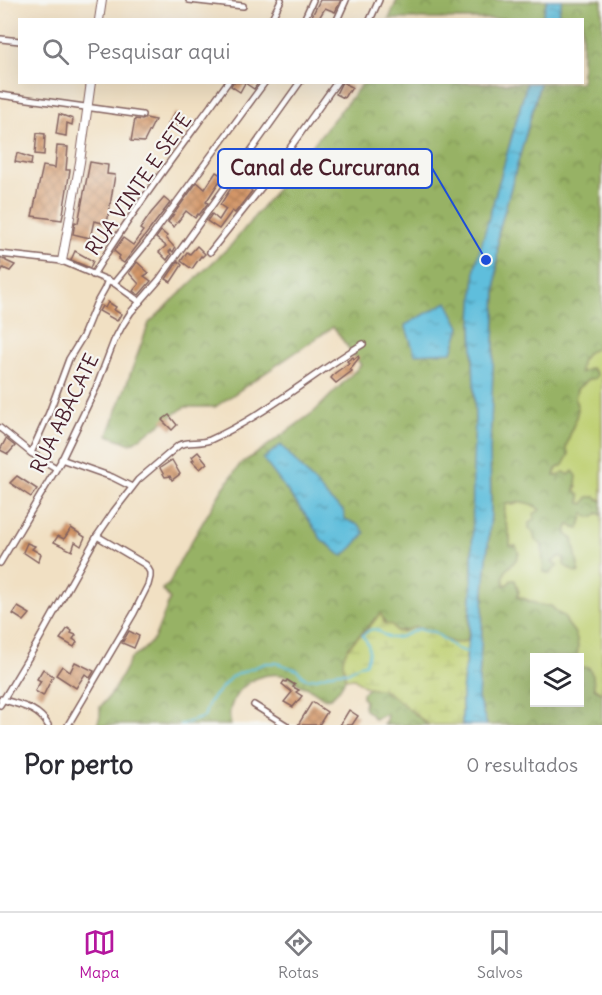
<!DOCTYPE html>
<html lang="pt">
<style>
:root{--surface:#fff;--page:#f7f7f7;--text:#2b2b33;--muted:#7c7c81;--line:#e1e1e2;--accent:#b5179e}
body{margin:0;font-family:Delius,sans-serif;background:var(--page);color:var(--text)}
.controls{position:absolute;right:18px;bottom:18px;display:grid;overflow:hidden;border-radius:0px;box-shadow:0 6px 24px #0002}
.controls button{width:54px;height:54px;display:grid;place-items:center;padding:0;border:0;border-bottom:2px solid var(--line);background:var(--surface);color:var(--text);font:30px sans-serif}
.list{margin:0;padding:0;list-style:none}
h2{display:flex;justify-content:space-between;align-items:center;height:78px;margin:0;padding:0 24px;font-size:26px}
h2 small{font-size:20px;font-weight:400;color:var(--muted)}
.icon{flex:none;width:33px;height:33px;fill:none;stroke:currentColor;stroke-width:2;stroke-linecap:round;stroke-linejoin:round}
.map{position:relative;flex:none;width:602px;height:725px;overflow:hidden}
.search{position:absolute;background:var(--surface);box-shadow:0 6px 24px #0002;left:18px;right:18px;top:18px;height:66px;display:flex;align-items:center;gap:15px;box-sizing:border-box;padding:0 21px;border-radius:0px;color:var(--muted);font-size:22px}
.sheet{height:186px;background:var(--surface)}
nav{display:flex;justify-content:space-around;align-items:center;box-sizing:border-box;height:84px;border-top:2px solid var(--line);background:var(--surface);font-size:16px;color:var(--muted)}
nav a{display:grid;justify-items:center;gap:3px}
nav .on{color:var(--accent)}
.map>svg:first-child{display:block}
.green{fill:#bfd073;stroke:#84784f;stroke-width:1.5}
.forest{fill:url(#forest-crowns);stroke:#706848;stroke-width:1.5}
.wetland{fill:url(#wetland-marsh);stroke:#84784f;stroke-width:1.5}
.water{fill:url(#water-ripples);stroke:#546e84;stroke-width:1.5}
.lines{fill:none;stroke-linecap:round;stroke-linejoin:round}
.stream{stroke:#5ebedc;stroke-width:2}
.building{fill:url(#building-cross-hatch)}
.street-casing{stroke:#846360;stroke-width:8}
.secondary-casing{stroke:#846360;stroke-width:10}
.street{stroke:#fff;stroke-width:5}
.secondary{stroke:#fff;stroke-width:8}
.labels{text-anchor:middle;dominant-baseline:central;stroke-width:4.5;stroke-linejoin:round;paint-order:stroke}
.street-label{font-size:20px;fill:#4a1f2b;stroke:#f6f6f2}
.leader{fill:none;stroke:#1d4ed8;stroke-width:2}
.callout-dot{fill:#1d4ed8;stroke:#f6f6f2;stroke-width:2}
.callout{fill:#f6f6f2;stroke:#1d4ed8;stroke-width:2}
.callout-label{font-size:21px;text-anchor:middle;font-weight:bold;fill:#4a1f2b}
</style>
<div class="map">
<svg width="602" height="725" viewBox="0 0 602 725">
<defs>
<pattern id="forest-crowns" width="20" height="18" patternUnits="userSpaceOnUse" patternTransform="scale(1.5)"><rect width="20" height="18" fill="#97b265"/><path d="M2 6a3 3 0 1 1 6 0M12 15a3 3 0 1 1 6 0" fill="none" stroke="#7d9053"/></pattern>
<pattern id="wetland-marsh" width="20" height="14" patternUnits="userSpaceOnUse" patternTransform="scale(1.5)"><rect width="20" height="14" fill="#bfd073"/><path d="M1 5h8M5 5V1M11 12h8M15 12V8" fill="none" stroke="#a6b264"/></pattern>
<pattern id="water-ripples" width="26" height="14" patternUnits="userSpaceOnUse" patternTransform="scale(1.5)"><rect width="26" height="14" fill="#5ebedc"/><path d="M2 4q2-2 4 0t4 0M15 11q2-2 4 0t4 0" fill="none" stroke="#509ab3"/></pattern>
<pattern id="building-cross-hatch" width="8" height="8" patternUnits="userSpaceOnUse" patternTransform="scale(1.5)"><rect width="8" height="8" fill="#d39667"/><path d="M0 0l8 8M0 8l8-8" fill="none" stroke="#ad7a55"/></pattern>
</defs>
<rect width="100%" height="100%" fill="#f6f6f2"/>
<filter id="ink" filterUnits="userSpaceOnUse"><feTurbulence type="fractalNoise" baseFrequency=".0167" numOctaves="2"/><feDisplacementMap in="SourceGraphic" scale="12" xChannelSelector="R" yChannelSelector="G"/><feConvolveMatrix kernelMatrix="1 2 1 2 8 2 1 2 1" color-interpolation-filters="sRGB"/></filter>
<filter id="wash" filterUnits="userSpaceOnUse"><feTurbulence type="fractalNoise" baseFrequency=".008" numOctaves="4" result="noise"/><feDisplacementMap in="SourceGraphic" scale="24" xChannelSelector="R" yChannelSelector="G"/><feGaussianBlur stdDeviation="1.35" result="paint"/><feColorMatrix in="noise" values="0 0 0 0 0 0 0 0 0 0 0 0 0 0 0 0 0 1.4 0 .05"/><feComposite in="paint" operator="in"/></filter>
<g filter="url(#wash)">
<rect width="100%" height="100%" fill="#f1e0c3"/>
<g class="green">
<path d="M602,331V501L595,497L584,504L580,503L575,492L577,486L569,475L554,476L575,421L578,409L575,399L577,389L588,380L580,373V362L588,352L600,343Z"/>
<path d="M522,502L536,505L541,510C532,523 529,535 542,545L544,559L552,562L560,555L579,572L573,539L567,535V528L570,524L579,529L584,512L598,513L602,515V693L594,688L589,668L580,667V658L577,657C579,636 571,634 564,616L559,614L551,606H540L533,602L517,596L508,584L504,585C501,563 516,568 519,552L510,546C513,531 498,517 507,503L513,505Z"/>
</g>
<g class="forest">
<path d="M397,0H547L542,19H389Z"/>
<path d="M562,0H602V331L600,343L596,349L588,352L581,362L580,373L591,368L597,374L596,378L588,380L577,389L575,399L578,409L575,421L571,431L566,448L569,454L563,465L556,469L554,476H559L564,472L569,475L573,471L577,476L575,491L580,495V503L584,504L588,497H595L602,501V515L598,513L594,517H588L584,513L579,529L574,528L570,524L567,528V535L573,539L579,572L576,573L564,565V558L560,556L552,562L558,565L550,574L544,572C542,564 543,554 542,545L535,540L533,532L529,529V523L534,519V514L540,510C536,506 528,502 522,502C516,502 514,506 507,503C498,518 513,531 510,546H516C526,565 500,561 504,585L508,584L511,580H515L519,592L517,596C528,601 539,606 551,606L559,614L564,616L567,623L574,632L577,639L578,647L577,657L534,658V702H580V667L589,668L593,676L594,688L602,693V725H487L478,698L484,591L491,512L490,449L498,234L540,83L582,82V20L557,19Z"/>
<path d="M363,83H527L510,142L472,322L475,421L472,580L468,640C453,647 448,640 435,634C429,631 423,631 416,627C403,632 389,635 383,618H375C367,632 349,640 344,657C342,664 346,669 346,675C345,682 336,695 330,698C323,701 317,692 310,689C308,687 304,687 302,686C296,683 293,678 286,676C261,670 235,685 230,711C229,715 230,721 231,725H97L100,716V707L112,693L131,658L142,651L154,639L170,599L162,589L169,584L178,564L222,490L241,463L253,456L315,411L361,365L333,327L215,407H185L131,444L108,435L149,323L232,244Z"/>
<path d="M369,688L381,689L390,694L429,725H383L386,720L387,714L374,719L370,713L365,710L364,707L365,701L362,697V693Z"/>
</g>
<path class="wetland" d="M381,614L385,624L392,625L396,631L402,632L416,627C423,631 429,631 435,634C448,640 453,647 468,640L462,692V725H429L390,694L381,689H373L364,686L354,678L345,679C346,672 343,667 343,660C346,644 362,636 371,625C375,621 375,618 381,614Z"/>
<g class="water">
<path d="M547,0H562L557,19H542Z"/>
<path d="M527,83H540L498,234L490,449L491,512L484,591L478,698L487,725H462V692L469,636L472,580L473,462L475,421L472,322L475,267Z"/>
<path d="M447,302L460,327L452,352L415,354L405,325Z"/>
<path d="M281,445L330,500L343,510L345,519L360,526L365,533L353,547L343,556C334,553 332,544 323,542L307,517L263,459Z"/>
</g>
<g class="lines">
<path class="stream" d="M180,725L204,717L209,702L231,677L250,669L266,663H277L297,670L306,679L316,678L336,672H348L359,665L365,664C370,655 371,644 363,637V635C379,621 379,637 392,638C402,639 410,631 419,629L424,631L434,632L457,649L467,652"/>
</g>
<g id="blocks">
<g class="building">
<path d="M320,0H341L335,12L325,8L318,20H310Z"/>
<path d="M233,82H259L254,89L245,83L240,92L231,86Z"/>
<path d="M342,82L352,87L349,92L348,91L344,98L336,94Z"/>
<path d="M175,113L183,118L175,129L168,124Z"/>
<path d="M59,114L73,119L72,125L67,123L66,136L56,134Z"/>
<path d="M146,118L155,120L144,142L131,141L135,119L142,120Z"/>
<path d="M37,133L45,134L44,155L35,154Z"/>
<path d="M57,146L68,147L66,170H70L62,220L32,216L43,166L55,168Z"/>
<path d="M17,153L32,158L31,165L15,162Z"/>
<path d="M90,162L108,165L107,174L115,175L107,224L94,221L90,238L73,234L75,222L78,223Z"/>
<path d="M216,172L226,178L222,183L219,182L206,202L208,203L199,215L198,214L195,218L186,211L174,227L168,222L197,182L205,189Z"/>
<path d="M240,174L246,178L243,183L252,191L235,213L232,211L219,229L207,221L212,214L219,220L226,209L220,205Z"/>
<path d="M164,198L170,203L124,263L118,259L120,256L114,251L123,238L133,245L143,231L140,229L151,213Z"/>
<path d="M161,231L167,236L166,238L175,248L173,252L171,250L169,252L171,254L167,260L159,252L166,246L156,238Z"/>
<path d="M197,246L205,254L202,257L201,256L192,269L181,261L187,252L190,254Z"/>
<path d="M75,251L93,261L90,268L71,260Z"/>
<path d="M0,259L6,260V261L15,265L10,271L3,268L0,274Z"/>
<path d="M178,261L182,265L171,282L166,279Z"/>
<path d="M137,262L149,273L144,276L151,281L139,295L133,291L139,284L129,273Z"/>
<path d="M108,302L116,307L114,310L121,314L117,321L99,311L102,306L105,308Z"/>
<path d="M358,356L359,358L350,369L352,371L336,383L331,378L335,373L349,363L347,361L353,357L354,359Z"/>
<path d="M169,415L177,425L172,430L162,420Z"/>
<path d="M6,439L15,446L8,454L0,450Z"/>
<path d="M198,452L207,463L200,469L192,461L194,460L192,457Z"/>
<path d="M172,460L180,474L172,480L170,476L165,477L160,468Z"/>
<path d="M17,476L37,489L31,497L10,483Z"/>
<path d="M71,528L85,537L81,546L75,542L72,551L54,542L58,536L64,539Z"/>
<path d="M27,543L35,546L32,549L41,554L38,562L23,552Z"/>
<path d="M18,607L30,614L24,621L13,614Z"/>
<path d="M68,628L72,631L71,633L76,635L73,639L77,642L74,647L60,639Z"/>
<path d="M129,631L139,636L134,648L122,643Z"/>
<path d="M75,662L94,671L90,678L85,674L76,688L56,675L62,666L70,672Z"/>
<path d="M43,669L53,676L43,696L35,691L41,681L37,679Z"/>
<path d="M287,680L295,685L293,687L299,690L296,692L302,696L293,707L284,702L292,692L282,684L284,681L286,682Z"/>
<path d="M312,702L327,712L319,725H298Z"/>
<path d="M349,710L358,716L352,725H340Z"/>
</g>
</g>
</g>
<g filter="url(#ink)">
<use href="#blocks" fill-opacity="0" stroke="#846360" stroke-width="1.5"/>
<g class="lines">
<g class="street-casing">
<g id="street">
<path d="M189,0L243,6"/>
<path d="M271,20L281,0"/>
<path d="M304,20L313,0"/>
<path d="M337,20L346,0"/>
<path d="M370,20L379,0"/>
<path d="M1,39L20,41"/>
<path d="M0,95L142,115"/>
<path d="M245,158L272,173"/>
<path d="M210,252L265,183L337,82"/>
<path d="M0,254L62,261L114,283L140,302"/>
<path d="M93,275C134,208 182,146 228,82"/>
<path d="M114,283L146,244L265,82"/>
<path d="M0,428L31,453L56,468"/>
<path d="M31,453L49,413L69,359L83,336L96,304L105,288L108,280"/>
<path d="M61,459L112,477L132,487"/>
<path d="M0,563L61,461L96,388L114,341L122,326L131,312L159,280L300,82"/>
<path d="M1,699C19,705 38,707 48,725"/>
<path d="M0,705L36,645L97,536L114,511L138,480L179,445C189,441 200,444 210,440C266,415 311,375 363,344"/>
<path d="M254,705L286,725"/>
<path d="M68,725L134,613L148,585L150,577V572L146,565L97,536"/>
</g>
</g>
<g class="secondary-casing">
<g id="secondary">
<path d="M99,20L102,0"/>
<path d="M62,261L80,162L91,82"/>
</g>
</g>
<use href="#street" class="street"/>
<use href="#secondary" class="secondary"/>
</g>
</g>
<g class="labels">
<g class="street-label">
<text transform="translate(138 184) rotate(-55)">RUA VINTE E SETE</text>
<text transform="translate(64 413) rotate(-64)">RUA ABACATE</text>
</g>
</g>
<path class="leader" d="M486 260L432 168"/>
<circle class="callout-dot" cx="486" cy="260" r="6"/>
<rect class="callout" x="218" y="149" width="214" height="39" rx="6"/>
<g class="callout-label">
<text x="325" y="175">Canal de Curcurana</text>
</g>
</svg>
<div class="controls">
<button><svg class="icon" aria-label="layers" viewBox="0 0 24 24"><path d="M12 4l9 5-9 5-9-5zM3 14l9 5 9-5"/></svg></button>
</div>
<div class="search"><svg class="icon" aria-label="search" viewBox="0 0 24 24"><circle cx="10" cy="10" r="6"/><path d="M15 15l6 6"/></svg>Pesquisar aqui</div>
</div>
<section class="sheet">
<h2>Por perto<small>0 resultados</small></h2>
<ul class="list">
</ul>
</section>
<nav>
<a class="on"><svg class="icon" aria-label="map" viewBox="0 0 24 24"><path d="M3 6l6-2 6 2 6-2v14l-6 2-6-2-6 2zM9 4v14M15 6v14"/></svg>Mapa</a>
<a><svg class="icon" aria-label="directions" viewBox="0 0 24 24"><path d="M12 3l9 9-9 9-9-9zM9 14v-3h6M13 9l2 2-2 2"/></svg>Rotas</a>
<a><svg class="icon" aria-label="saved" viewBox="0 0 24 24"><path d="M7 4h10v16l-5-4-5 4z"/></svg>Salvos</a>
</nav>
